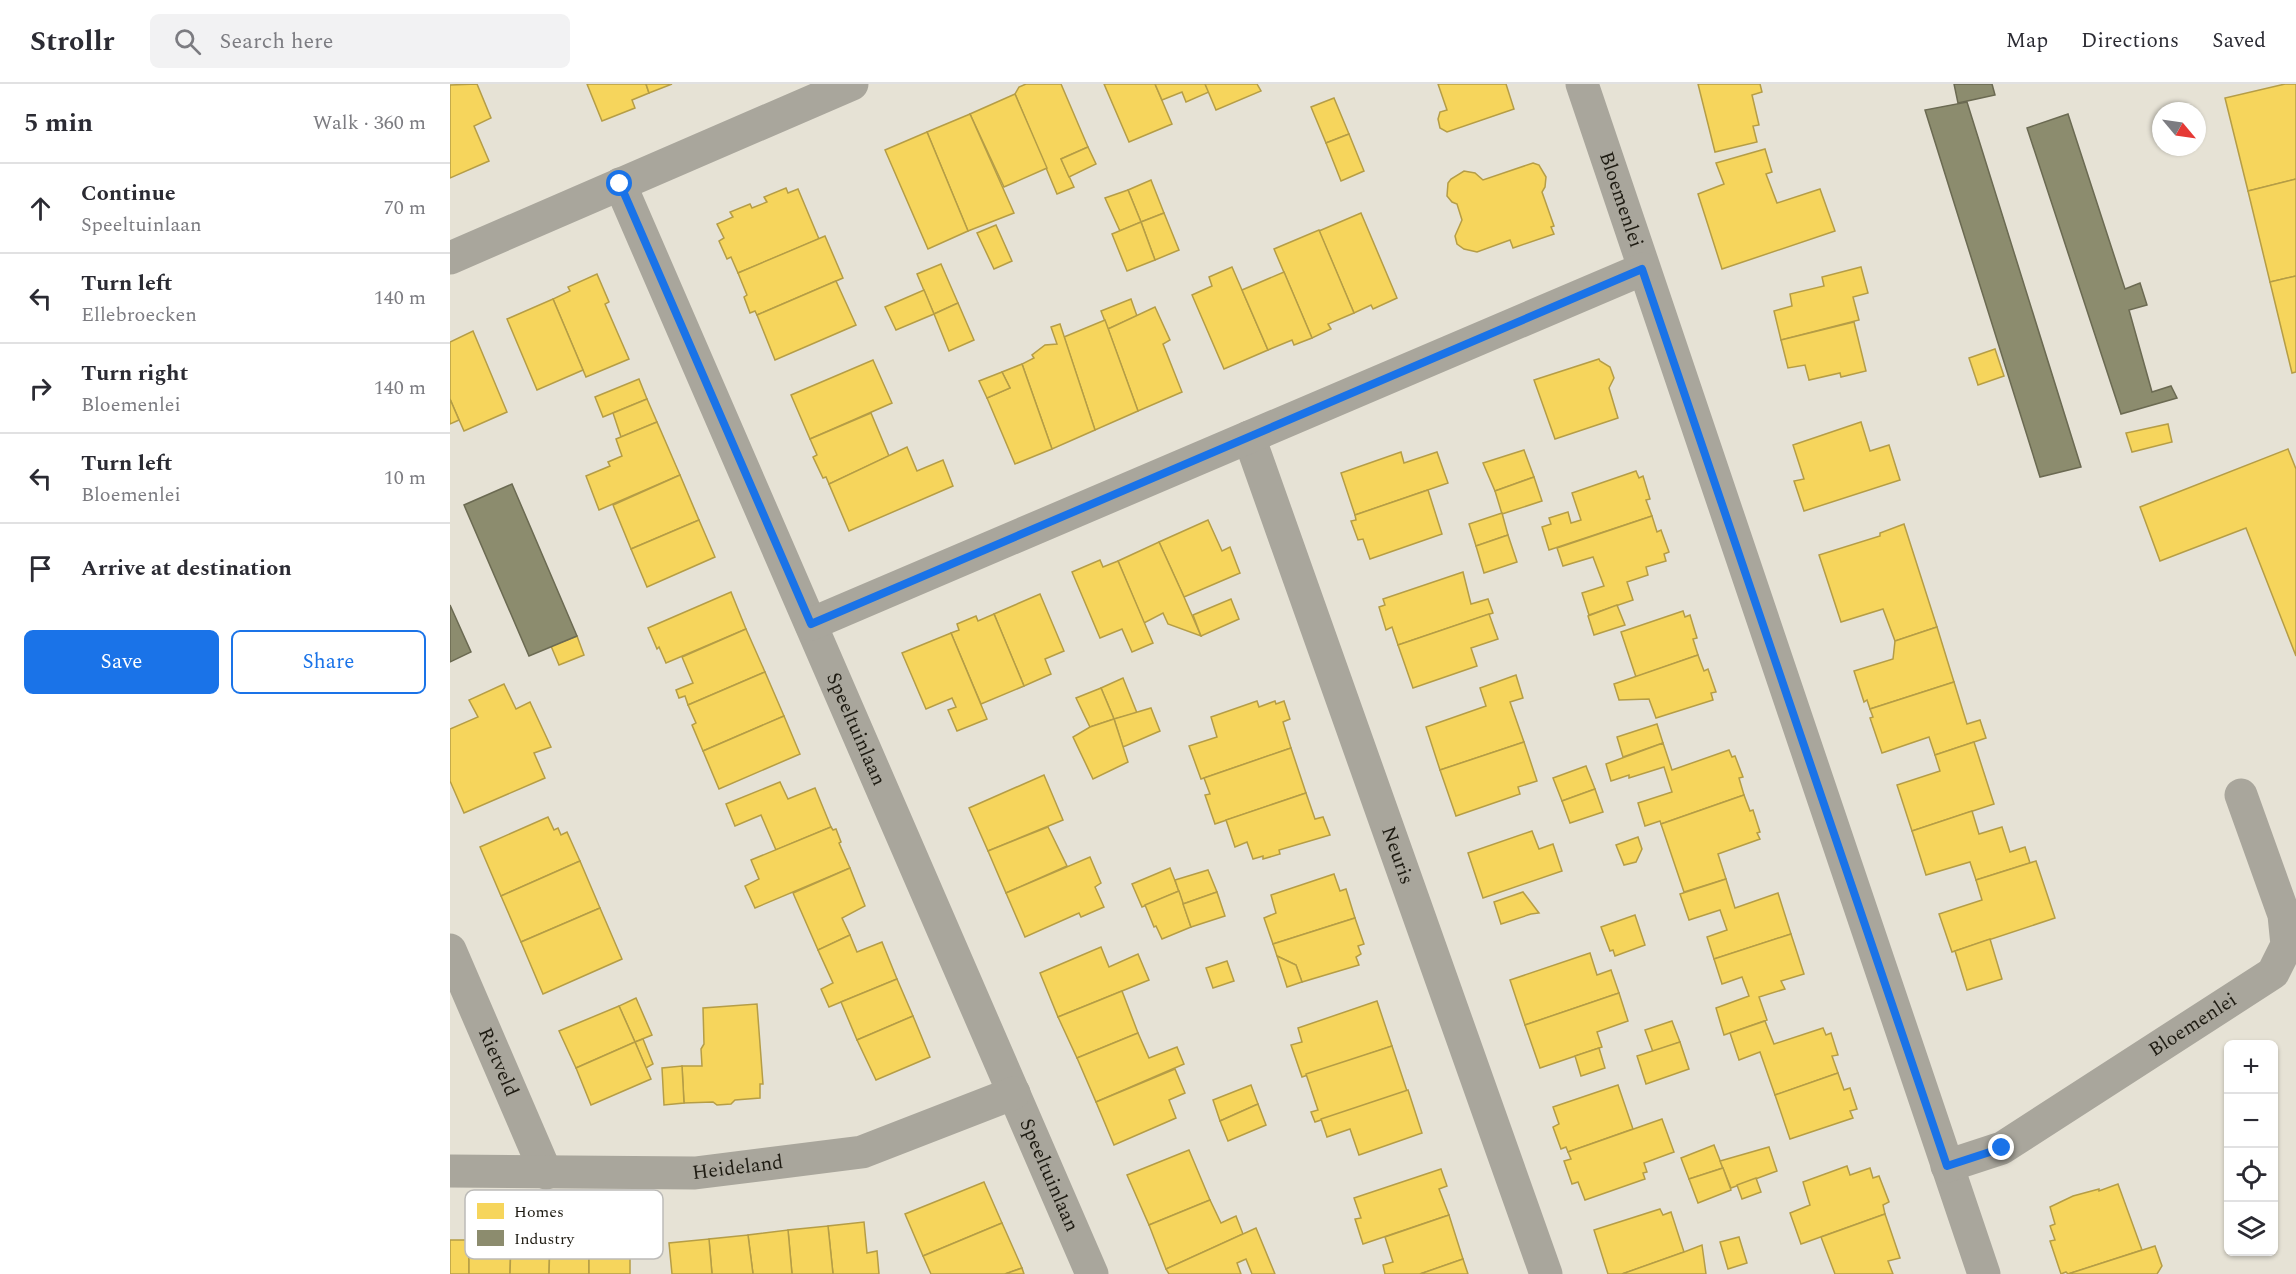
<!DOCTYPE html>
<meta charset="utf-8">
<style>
:root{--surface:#fff;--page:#f2f2f3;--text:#2b2b33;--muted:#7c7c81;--line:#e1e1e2;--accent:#1a73e8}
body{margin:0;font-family:Spectral,serif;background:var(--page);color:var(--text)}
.controls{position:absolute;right:18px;bottom:18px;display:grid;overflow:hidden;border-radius:9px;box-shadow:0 2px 4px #0004}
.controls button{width:54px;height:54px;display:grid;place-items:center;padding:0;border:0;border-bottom:2px solid var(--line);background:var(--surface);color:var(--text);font:30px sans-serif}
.compass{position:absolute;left:1702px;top:18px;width:54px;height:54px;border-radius:50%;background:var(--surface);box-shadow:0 2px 4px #0004;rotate:119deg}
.stop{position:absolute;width:18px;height:18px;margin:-14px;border:4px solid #1a73e8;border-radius:50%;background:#fff}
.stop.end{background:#1a73e8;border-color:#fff;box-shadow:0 2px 6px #0008}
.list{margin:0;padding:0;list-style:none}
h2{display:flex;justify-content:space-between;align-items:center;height:78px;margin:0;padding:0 24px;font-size:26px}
h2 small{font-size:20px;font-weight:400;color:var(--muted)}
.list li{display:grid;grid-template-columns:39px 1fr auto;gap:18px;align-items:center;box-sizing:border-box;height:90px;padding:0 24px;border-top:2px solid var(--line)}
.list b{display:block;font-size:22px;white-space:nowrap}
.list p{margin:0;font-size:20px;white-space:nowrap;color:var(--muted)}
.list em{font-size:20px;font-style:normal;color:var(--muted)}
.actions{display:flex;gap:12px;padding:18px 24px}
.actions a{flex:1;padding:14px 0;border:2px solid var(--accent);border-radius:9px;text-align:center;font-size:21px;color:var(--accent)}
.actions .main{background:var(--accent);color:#fff}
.icon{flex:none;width:33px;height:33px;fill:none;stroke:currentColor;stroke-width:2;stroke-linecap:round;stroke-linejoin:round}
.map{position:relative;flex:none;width:1846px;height:1190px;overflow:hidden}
header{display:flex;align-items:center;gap:36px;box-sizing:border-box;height:84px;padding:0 30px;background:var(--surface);border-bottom:2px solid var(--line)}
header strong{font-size:28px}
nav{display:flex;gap:33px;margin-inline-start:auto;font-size:21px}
.search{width:420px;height:54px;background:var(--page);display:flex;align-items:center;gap:15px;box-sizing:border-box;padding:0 21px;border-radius:9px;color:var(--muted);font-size:22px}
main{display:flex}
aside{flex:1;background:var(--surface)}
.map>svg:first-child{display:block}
.homes{fill:#f6d55c;stroke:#b59d46;stroke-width:1.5}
.industry{fill:#8c8c6e;stroke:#6b6a52;stroke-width:1.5}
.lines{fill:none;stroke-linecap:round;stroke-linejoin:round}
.minor{stroke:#a9a69c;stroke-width:33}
.route{stroke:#1a73e8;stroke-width:8}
.labels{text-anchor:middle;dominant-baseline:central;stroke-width:6;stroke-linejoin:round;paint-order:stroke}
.street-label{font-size:20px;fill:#1e1b12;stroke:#fff}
.key{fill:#fff;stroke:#bcbbb8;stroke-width:1.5}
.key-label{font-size:16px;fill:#1e1b12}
</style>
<header>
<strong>Strollr</strong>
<div class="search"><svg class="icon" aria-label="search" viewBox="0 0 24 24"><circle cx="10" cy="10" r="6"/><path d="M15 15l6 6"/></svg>Search here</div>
<nav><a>Map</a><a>Directions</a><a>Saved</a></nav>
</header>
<main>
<aside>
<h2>5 min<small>Walk · 360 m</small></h2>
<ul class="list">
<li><svg class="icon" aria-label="ahead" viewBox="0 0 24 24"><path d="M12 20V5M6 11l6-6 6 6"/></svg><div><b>Continue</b><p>Speeltuinlaan</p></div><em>70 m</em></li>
<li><svg class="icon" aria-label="left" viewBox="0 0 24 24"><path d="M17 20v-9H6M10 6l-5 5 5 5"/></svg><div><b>Turn left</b><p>Ellebroecken</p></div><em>140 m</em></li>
<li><svg class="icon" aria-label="right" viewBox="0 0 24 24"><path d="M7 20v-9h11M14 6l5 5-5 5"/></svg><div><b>Turn right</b><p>Bloemenlei</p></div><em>140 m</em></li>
<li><svg class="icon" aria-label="left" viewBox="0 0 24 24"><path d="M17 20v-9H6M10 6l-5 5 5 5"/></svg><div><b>Turn left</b><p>Bloemenlei</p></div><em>10 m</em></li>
<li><svg class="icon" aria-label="arrive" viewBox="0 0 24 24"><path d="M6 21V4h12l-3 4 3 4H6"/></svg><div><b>Arrive at destination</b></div></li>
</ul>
<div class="actions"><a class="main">Save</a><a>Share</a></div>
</aside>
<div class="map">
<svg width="1846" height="1190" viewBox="0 0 1846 1190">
<rect width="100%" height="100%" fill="#e6e2d5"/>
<g class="homes">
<path d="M27,0L41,34L24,42L39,77L0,94V1Z"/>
<path d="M137,0H196L199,9L182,16L185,24L152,37Z"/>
<path d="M196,0H222L199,9Z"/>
<path d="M576,0H611L638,63L611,75L624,103L607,110L565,10L569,3Z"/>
<path d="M654,0H705L722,40L679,58Z"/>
<path d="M705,0H755L759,8L736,18L732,8L712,16Z"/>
<path d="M755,0H807L811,7L766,26Z"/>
<path d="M988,0H1056L1064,25L997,48L990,44L988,35L990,28L997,26Z"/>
<path d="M1248,0H1310L1312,8L1302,11L1309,41L1303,42L1307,58L1265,68Z"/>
<path d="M1835,0H1846V95L1798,107L1775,14Z"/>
<path d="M565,10L597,84L554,103L520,30Z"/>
<path d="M884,14L899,50L876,59L861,23Z"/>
<path d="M520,30L564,129L518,147L477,48Z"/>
<path d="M477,48L518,147L478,165L435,66Z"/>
<path d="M899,50L914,87L891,97L876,59Z"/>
<path d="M638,63L646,80L619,93L611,75Z"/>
<path d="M1315,65L1322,88L1316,90L1327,119L1370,105L1385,147L1272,185L1248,110L1274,100L1266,79Z"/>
<path d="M1083,79L1089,81L1096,93L1095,103L1092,108L1104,142L1101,143L1104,150L1063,164L1060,156L1027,168L1014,165L1007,160L1005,152L1012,136L1007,120L1002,118L997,112L998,99L1001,95L1014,87L1025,89L1033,96Z"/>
<path d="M1846,95V192L1820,198L1798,107Z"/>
<path d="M701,96L714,129L691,138L678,106Z"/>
<path d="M336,104L338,109L348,105L369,155L288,189L281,173L277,175L269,157L274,154L267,140L283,133L280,128L300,120L302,124L317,118L314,113Z"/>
<path d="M678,106L691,138L670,147L655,114Z"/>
<path d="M714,129L729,166L705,176L691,138Z"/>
<path d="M911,129L947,214L923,225L921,221L904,229L869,147Z"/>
<path d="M691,138L705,176L677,187L662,150Z"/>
<path d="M546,141L562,177L544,185L527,149Z"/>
<path d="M869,146L904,229L878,240L881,245L862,254L824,165Z"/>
<path d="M375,152L393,194L307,231L305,227L300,229L294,213L297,211L288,189Z"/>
<path d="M491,180L508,219L484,230L467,190Z"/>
<path d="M782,183L818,266L774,285L742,211L762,202L759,193Z"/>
<path d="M1411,183L1418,209L1403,213L1409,236L1331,256L1324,227L1342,222L1340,210L1374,202L1372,193Z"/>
<path d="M834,188L862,254L844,261L842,256L818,266L792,206Z"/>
<path d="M147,190L159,218L155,220L179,275L136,293L103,215L120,207L118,203Z"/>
<path d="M1846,192V288L1842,289L1820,198Z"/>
<path d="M386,197L406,241L325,276L307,231Z"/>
<path d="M474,206L484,230L446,246L435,223Z"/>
<path d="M103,215L133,286L87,306L57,235Z"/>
<path d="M681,215L687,232L658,245L651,227Z"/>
<path d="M508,219L524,256L499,267L484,230Z"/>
<path d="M705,223L720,256L713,260L732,308L688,327L658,245Z"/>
<path d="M655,236L688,327L645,346L614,253Z"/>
<path d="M1404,238L1416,287L1391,293L1390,289L1359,296L1355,281L1338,284L1331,256Z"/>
<path d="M610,240L645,346L602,365L572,280L584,274L582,271L595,261L607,260L601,243Z"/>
<path d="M23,247L57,328L14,347L0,315V258Z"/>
<path d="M1545,265L1554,292L1528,301L1519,274Z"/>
<path d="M1149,275L1150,277L1160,283L1164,294L1159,304L1168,334L1105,355L1084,296Z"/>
<path d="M423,276L442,319L360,355L341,311Z"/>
<path d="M572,280L602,365L565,380L537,314L560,304L552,288Z"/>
<path d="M552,288L560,304L537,314L529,297Z"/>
<path d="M189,295L197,315L153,333L145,313Z"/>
<path d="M0,315L9,336L0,340Z"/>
<path d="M197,315L207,338L171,353L163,329Z"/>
<path d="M421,329L439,372L379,400L376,393L373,394L363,373L367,371L360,355Z"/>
<path d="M207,338L230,391L149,426L136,392L160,382L158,378L172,372L166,355Z"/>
<path d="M1411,338L1420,367L1439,361L1450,396L1354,427L1344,397L1354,395L1343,361Z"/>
<path d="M1718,340L1722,358L1682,368L1676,349Z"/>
<path d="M457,363L467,387L493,376L503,402L399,447L379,400Z"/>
<path d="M1838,365L1846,385V572L1796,444L1710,477L1690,423Z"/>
<path d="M1074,366L1084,393L1045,407L1033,379Z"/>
<path d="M951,368L954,379L987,368L998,399L905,431L891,389Z"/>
<path d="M1186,387L1189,394L1193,392L1200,415L1196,416L1202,432L1099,466L1092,443L1101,440L1099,434L1118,428L1121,439L1131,436L1122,409Z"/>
<path d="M230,391L249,436L181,465L163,421Z"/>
<path d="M1084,393L1092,417L1052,430L1045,407Z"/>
<path d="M978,406L992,450L920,475L913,455L908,456L901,437L906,436L905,431Z"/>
<path d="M1052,429L1058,451L1026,462L1019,440Z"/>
<path d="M1202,432L1207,448L1211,446L1219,468L1214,470L1216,477L1196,483L1198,491L1177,498L1183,516L1139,531L1132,509L1154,502L1143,473L1113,482L1107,464Z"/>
<path d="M249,436L265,473L197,503L181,465Z"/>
<path d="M758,436L772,467L780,463L790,489L734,513L709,458Z"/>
<path d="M1454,440L1487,543L1445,557L1433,525L1391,538L1369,471L1430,452V449Z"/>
<path d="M1058,451L1067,478L1034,489L1026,462Z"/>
<path d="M709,458L734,513L751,552L718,540L713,529L694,539L668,477Z"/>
<path d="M650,476L653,483L668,477L703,559L682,568L672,545L650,554L622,488Z"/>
<path d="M1013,488L1021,520L1038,515L1043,529L948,561L942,543L936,546L929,523L935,521L933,515Z"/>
<path d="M281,508L296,545L216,579L209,563L207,565L198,544Z"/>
<path d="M590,510L614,567L595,575L601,590L574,602L544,530Z"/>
<path d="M781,515L789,535L751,552L743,531Z"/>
<path d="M1167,521L1175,541L1144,551L1138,532Z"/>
<path d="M1233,527L1235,533L1240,531L1247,554L1243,555L1248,571L1186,593L1171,548Z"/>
<path d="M544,530L574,602L531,620L501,549L509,546L507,540L526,532L528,537Z"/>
<path d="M1039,530L1048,555L1021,564L1027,582L963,604L948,561Z"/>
<path d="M1487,543L1504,598L1420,625L1417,616L1414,618L1404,587L1443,575L1445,557Z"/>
<path d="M296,545L315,588L238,621L235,612L229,614L226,606L243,599L232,573Z"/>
<path d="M501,549L537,635L507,647L498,626L506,623L502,614L476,625L452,569Z"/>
<path d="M127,552L134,571L109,581L101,562Z"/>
<path d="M1248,571L1254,587L1258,585L1266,608L1261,609L1263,616L1206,634L1199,615L1169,616L1164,600Z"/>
<path d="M315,588L334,632L253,667L242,641L246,639L238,621Z"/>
<path d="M1066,591L1073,614L1060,618L1074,658L990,686L976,643L1036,622L1030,604Z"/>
<path d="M673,594L687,629L664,635L651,604Z"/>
<path d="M1504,598L1517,640L1530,636L1536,654L1485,671L1479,653L1432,669L1420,634L1423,633L1420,625Z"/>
<path d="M54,600L66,625L80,618L101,663L84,669L95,694L14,729L0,697V645L28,633L19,616Z"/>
<path d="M651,604L664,635L640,643L626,614Z"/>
<path d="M807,617L809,623L825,617L826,620L834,617L840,635L833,638L841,664L751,695L739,662L767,653L761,633Z"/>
<path d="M701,624L710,647L673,663L664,635Z"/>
<path d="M334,632L350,670L269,705L253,667Z"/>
<path d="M664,635L678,678L643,695L623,653L640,643Z"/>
<path d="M1207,640L1213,659L1173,673L1167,653Z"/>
<path d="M1074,658L1087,697L1068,703L1070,710L1006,732L990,686Z"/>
<path d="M1524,658L1544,720L1462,747L1447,701L1490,687L1485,671Z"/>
<path d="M1213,659L1222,686L1279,666L1282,673L1285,672L1293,693L1289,694L1294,711L1211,740L1210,737L1195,742L1188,719L1222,708L1214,683L1179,694V691L1161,697L1156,680Z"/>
<path d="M841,664L856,709L765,740L755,711L760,710L754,694Z"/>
<path d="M1136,682L1145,705L1112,717L1103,694Z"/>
<path d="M594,691L613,736L538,767L519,724Z"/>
<path d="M330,698L338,715L365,704L381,743L326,766L311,731L285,742L276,720Z"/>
<path d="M1145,705L1153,728L1120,739L1112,717Z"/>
<path d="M856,709L865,735L873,733L880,751L829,766L830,770L813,775V772L803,775L797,758L785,763L776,736Z"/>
<path d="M1294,711L1300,727L1303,726L1310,748L1307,749L1310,755L1268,770L1276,795L1234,808L1211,740Z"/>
<path d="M1522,727L1529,750L1552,743L1560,768L1575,763L1580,779L1526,796L1520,778L1476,791L1462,747Z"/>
<path d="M98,733L104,746L108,744L111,751L117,748L130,777L51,812L30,763Z"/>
<path d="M381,743L383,746L386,745L391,758L389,759L400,784L305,824L295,802L309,795L301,776Z"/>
<path d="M598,743L617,782L556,809L538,767Z"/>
<path d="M1082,747L1089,765L1103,760L1112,787L1033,814L1018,769Z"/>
<path d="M1188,753L1192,765L1186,778L1174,781L1166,761Z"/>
<path d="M640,773L651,799L645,803L654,823L631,833L629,829L575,853L556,809Z"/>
<path d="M130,777L150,824L71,858L51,812Z"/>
<path d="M1586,777L1605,834L1502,868L1489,830L1532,816L1526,796Z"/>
<path d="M400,784L415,822L392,834L400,851L368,866L343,809Z"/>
<path d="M720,784L729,807L692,823L682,800Z"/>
<path d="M758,786L767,808L733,820L725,796Z"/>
<path d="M884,790L890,807L896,805L905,834L823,860L814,834L826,829L821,811Z"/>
<path d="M1276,795L1285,824L1328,809L1341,850L1264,875L1257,853L1277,846L1270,826L1239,836L1230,810Z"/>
<path d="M729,807L741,843L712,855L706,842L704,843L695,821Z"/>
<path d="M767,808L775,832L741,843L733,820Z"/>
<path d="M1073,808L1089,829L1081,830L1051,840L1044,818Z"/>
<path d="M150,824L172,875L93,910L71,858Z"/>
<path d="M1185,831L1195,861L1165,872L1163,866L1160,867L1151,843Z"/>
<path d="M905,834L914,860L908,862L911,870L906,873L909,881L852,898L846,881L827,872L823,860Z"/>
<path d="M1341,850L1354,890L1331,897L1335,905L1309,913L1317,936L1274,951L1266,924L1299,912L1292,893L1272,900L1264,875Z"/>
<path d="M400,851L407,868L432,858L447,895L379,923L371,905L383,899L368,866Z"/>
<path d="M1540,855L1552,895L1517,906L1505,867Z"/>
<path d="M651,863L659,883L688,870L699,896L608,933L590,889Z"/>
<path d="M1140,869L1147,891L1161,886L1169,909L1075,941L1060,896Z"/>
<path d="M827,872L846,881L852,898L837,903Z"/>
<path d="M777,877L784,897L763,904L756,884Z"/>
<path d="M447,895L463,932L407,956L391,918Z"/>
<path d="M672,907L688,949L627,974L608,933Z"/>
<path d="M1169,909L1178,937L1147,948L1152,963L1090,984L1075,941Z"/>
<path d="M186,914L202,951L185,958L169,922Z"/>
<path d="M927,917L942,962L852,993L841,961L852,958L848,944Z"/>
<path d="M307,920L313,1000H310V1014L285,1016L281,1020L267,1021L263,1018L234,1019L232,982H252L251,965L254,960L253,924Z"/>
<path d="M169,922L185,958L126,984L109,947Z"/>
<path d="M463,932L480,973L426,996L407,956Z"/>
<path d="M1222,937L1230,958L1203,968L1195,946Z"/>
<path d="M1315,937L1324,960L1373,944L1376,951L1381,949L1388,971L1382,972L1388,989L1325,1011L1310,968L1289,976L1280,949Z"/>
<path d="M688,949L699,974L727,963L734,980L646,1018L627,974Z"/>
<path d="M193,955L203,980L196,984L185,958Z"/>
<path d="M185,958L201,995L141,1021L126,984Z"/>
<path d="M1230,958L1239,985L1196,1000L1187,972Z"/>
<path d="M942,962L957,1007L865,1038L861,1028L868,1026L856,990Z"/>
<path d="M1149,964L1155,984L1131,992L1125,972Z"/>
<path d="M232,982L234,1019L214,1021L212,984Z"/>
<path d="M725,985L735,1009L719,1016L726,1034L664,1061L646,1018Z"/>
<path d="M1388,989L1394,1006L1400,1004L1407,1025L1400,1027L1403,1034L1340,1055L1325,1011Z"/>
<path d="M801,1001L808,1020L770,1037L763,1016Z"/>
<path d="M1168,1001L1183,1045L1118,1068L1116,1063L1111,1065L1103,1043L1109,1040L1103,1023Z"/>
<path d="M958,1006L972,1049L909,1071L900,1045L877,1053L871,1035Z"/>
<path d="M808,1020L816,1041L778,1057L770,1037Z"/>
<path d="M1212,1035L1224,1068L1194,1079L1197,1088L1193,1089L1195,1095L1135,1116L1128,1098L1122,1100L1114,1077L1121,1075L1118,1068Z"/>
<path d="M1264,1061L1273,1084L1239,1095L1231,1074Z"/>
<path d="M1319,1063L1327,1087L1281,1104L1270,1077Z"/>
<path d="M739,1066L760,1116L699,1141L677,1091Z"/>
<path d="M1397,1082L1400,1091L1420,1084L1423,1094L1429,1092L1439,1118L1433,1121L1435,1130L1351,1160L1340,1129L1360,1121L1353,1098Z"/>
<path d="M1273,1084L1281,1106L1248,1119L1239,1095Z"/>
<path d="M991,1085L997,1102L989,1105L999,1131L913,1160L905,1135L911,1134L904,1114Z"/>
<path d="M1306,1094L1311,1108L1292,1115L1287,1101Z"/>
<path d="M534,1098L552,1139L473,1172L455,1130Z"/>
<path d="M1668,1100L1692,1166L1618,1190L1616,1188L1611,1190L1600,1157L1605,1156L1600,1142L1605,1140L1600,1123L1623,1112L1649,1105V1107Z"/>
<path d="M760,1116L771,1139L786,1132L793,1150L716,1185L699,1141Z"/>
<path d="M1210,1125L1213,1131L1221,1128L1234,1168L1172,1190H1158L1144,1146Z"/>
<path d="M1435,1130L1450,1174L1438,1177L1443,1190H1385L1371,1153Z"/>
<path d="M999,1131L1013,1175L970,1190H935L933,1181L943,1178L935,1153Z"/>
<path d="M414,1138L417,1169L427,1167L429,1190H383L378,1142Z"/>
<path d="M552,1139L572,1184L555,1190H481L473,1172Z"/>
<path d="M378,1142L383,1190H342L338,1146Z"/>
<path d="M806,1144L825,1190H802L796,1175L787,1179L791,1190H719L716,1185Z"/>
<path d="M338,1146L342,1190H303L298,1151Z"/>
<path d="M298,1151L303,1190H262L259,1155Z"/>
<path d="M1289,1153L1297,1179L1278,1185L1270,1158Z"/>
<path d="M259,1155L262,1190H222L219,1159Z"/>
<rect x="0" y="1156" width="19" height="34"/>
<path d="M19,1156H61L60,1190H19Z"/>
<path d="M61,1156H100L99,1190H60Z"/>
<path d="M100,1156L139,1157V1190H99Z"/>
<rect x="139" y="1157" width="41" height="33"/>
<path d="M1252,1161L1256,1190H1172L1234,1168Z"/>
<path d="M1705,1162L1712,1182L1707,1190H1618Z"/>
<path d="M1013,1175L1018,1190H970Z"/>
<path d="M572,1184L574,1190H555Z"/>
</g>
<g class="industry">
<path d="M1504,0H1542L1545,11L1508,19Z"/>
<path d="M1517,18L1631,383L1590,393L1475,26Z"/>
<path d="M1618,30L1675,205L1690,199L1697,221L1679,226L1702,308L1721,302L1727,314L1671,330L1577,44Z"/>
<path d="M62,400L127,552L79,572L14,421Z"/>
<path d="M0,521L21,568L0,578Z"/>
</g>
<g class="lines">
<g class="minor">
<path id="s1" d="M1132,0L1534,1190"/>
<path id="s2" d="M170,100L642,1190"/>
<path d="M0,174L402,0"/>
<path id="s3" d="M799,353L1096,1190"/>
<path d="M361,540L1193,185"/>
<path id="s4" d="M0,866L96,1089"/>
<path id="s5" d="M1497,1082L1552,1064L1823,889L1837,861L1834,831L1791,711"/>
<path id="s6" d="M0,1087L245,1089L412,1068L564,1009"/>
</g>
</g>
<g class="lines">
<path class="route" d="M170,100L361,540L1192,185L1497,1082L1552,1064"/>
</g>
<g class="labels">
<g class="street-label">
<text stroke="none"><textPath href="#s1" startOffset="122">Bloemenlei</textPath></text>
<text stroke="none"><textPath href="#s2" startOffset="594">Speeltuinlaan</textPath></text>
<text stroke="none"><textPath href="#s3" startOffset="444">Neuris</textPath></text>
<text stroke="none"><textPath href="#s5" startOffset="285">Bloemenlei</textPath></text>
<text stroke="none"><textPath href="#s4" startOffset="122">Rietveld</textPath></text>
<text stroke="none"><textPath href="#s6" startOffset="288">Heideland</textPath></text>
<text stroke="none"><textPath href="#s2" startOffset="1080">Speeltuinlaan</textPath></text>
</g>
</g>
<rect x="15" y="1106" width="198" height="69" rx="9" class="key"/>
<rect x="27" y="1119" width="27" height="16" fill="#f6d55c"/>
<rect x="27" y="1146" width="27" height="16" fill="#8c8c6e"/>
<g class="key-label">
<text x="64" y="1133">Homes</text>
<text x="64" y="1160">Industry</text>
</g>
</svg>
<div class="controls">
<button>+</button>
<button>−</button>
<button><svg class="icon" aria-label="locate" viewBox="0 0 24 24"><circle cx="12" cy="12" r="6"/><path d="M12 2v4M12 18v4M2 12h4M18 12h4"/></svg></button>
<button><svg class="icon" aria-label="layers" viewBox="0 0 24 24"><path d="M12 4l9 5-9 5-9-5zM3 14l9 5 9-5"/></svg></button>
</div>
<svg class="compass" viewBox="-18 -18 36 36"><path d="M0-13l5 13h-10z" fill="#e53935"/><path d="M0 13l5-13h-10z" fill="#7c7c81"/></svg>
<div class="stop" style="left:170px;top:100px"></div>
<div class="stop end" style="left:1552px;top:1064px"></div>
</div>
</main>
